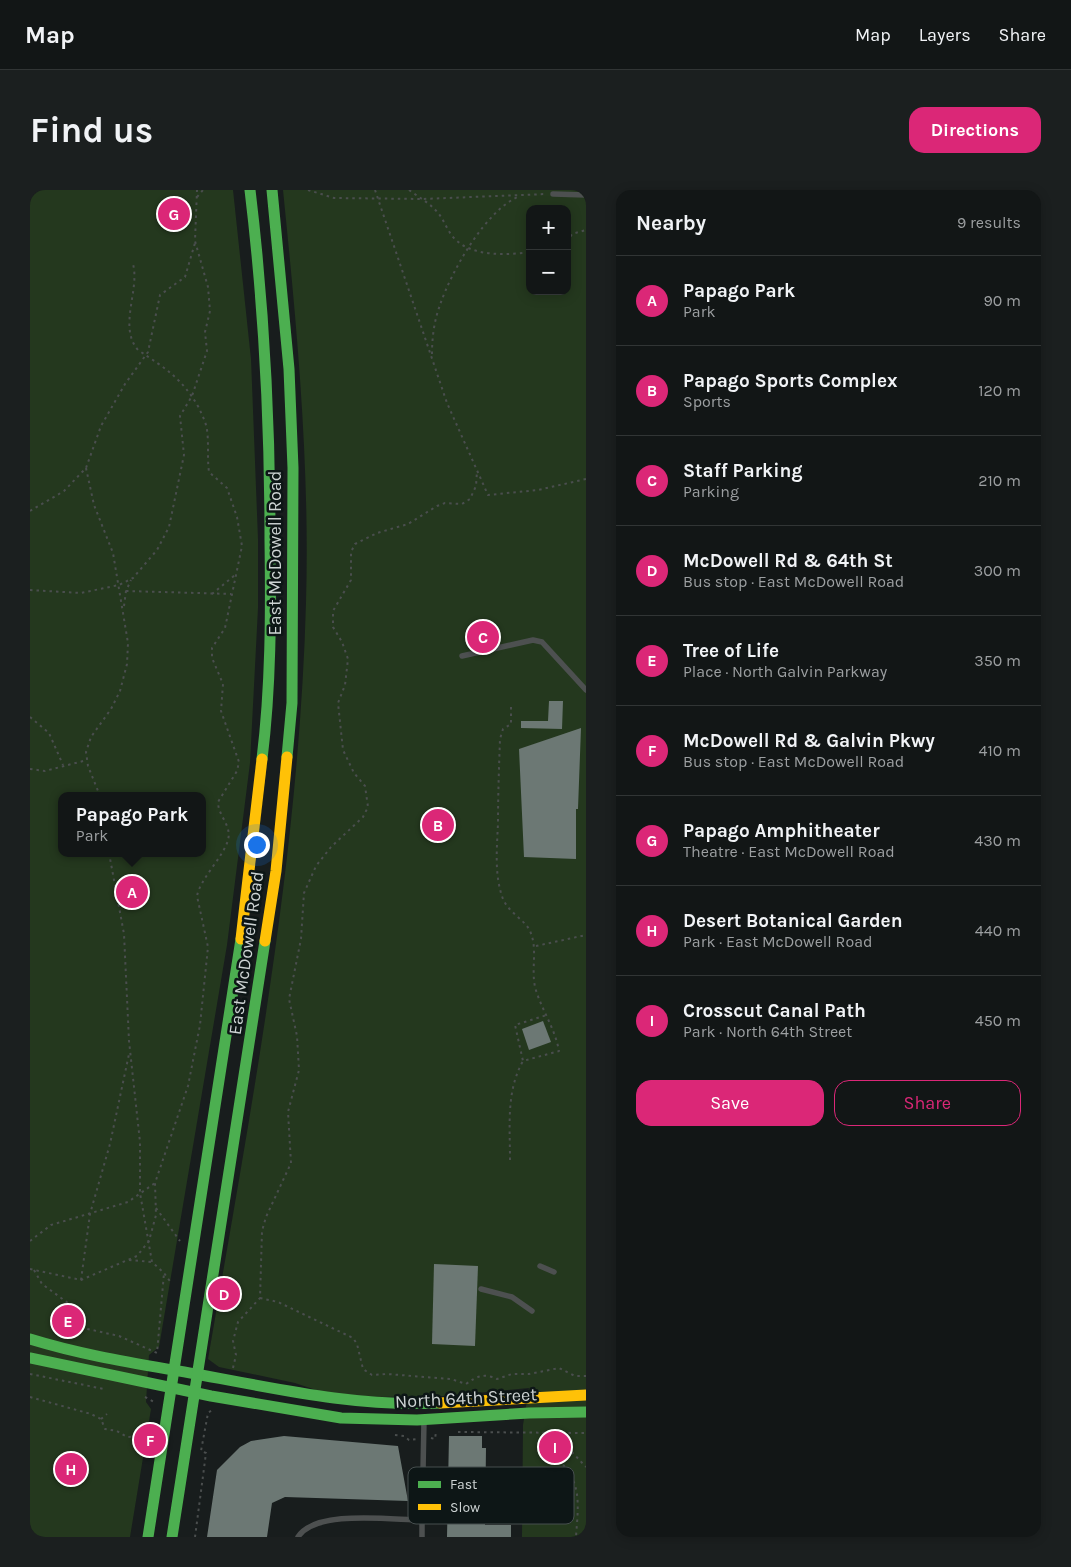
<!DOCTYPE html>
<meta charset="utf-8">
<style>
:root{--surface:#121616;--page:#1b1f1f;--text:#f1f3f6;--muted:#9c9fa1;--line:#313535;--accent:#db2777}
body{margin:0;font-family:Karla,sans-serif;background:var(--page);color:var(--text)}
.controls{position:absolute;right:15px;top:15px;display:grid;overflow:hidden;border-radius:10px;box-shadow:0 2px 12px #0003}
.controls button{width:45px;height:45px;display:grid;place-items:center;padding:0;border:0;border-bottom:1px solid var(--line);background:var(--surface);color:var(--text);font:25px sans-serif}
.you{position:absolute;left:226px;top:654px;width:18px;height:18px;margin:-12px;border:4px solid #fff;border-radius:50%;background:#1a73e8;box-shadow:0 0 0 8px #1a73e833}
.badge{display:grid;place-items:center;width:32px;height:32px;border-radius:50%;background:var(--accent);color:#fff;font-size:16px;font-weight:700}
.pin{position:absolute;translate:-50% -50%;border:2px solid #fff;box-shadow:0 1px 5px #0006}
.popup{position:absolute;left:28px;top:602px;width:148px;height:65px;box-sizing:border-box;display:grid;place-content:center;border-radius:10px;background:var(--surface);filter:drop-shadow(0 1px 4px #0005);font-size:16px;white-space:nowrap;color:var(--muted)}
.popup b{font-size:19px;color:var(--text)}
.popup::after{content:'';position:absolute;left:50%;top:100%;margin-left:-10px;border:10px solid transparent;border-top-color:var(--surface)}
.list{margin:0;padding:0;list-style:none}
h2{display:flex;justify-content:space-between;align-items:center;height:65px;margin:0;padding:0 20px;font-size:21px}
h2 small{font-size:16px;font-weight:400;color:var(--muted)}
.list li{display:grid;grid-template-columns:32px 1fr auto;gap:15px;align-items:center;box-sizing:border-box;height:90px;padding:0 20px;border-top:1px solid var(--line)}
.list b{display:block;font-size:19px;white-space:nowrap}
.list p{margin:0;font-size:16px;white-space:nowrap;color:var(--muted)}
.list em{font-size:16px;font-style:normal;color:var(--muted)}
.actions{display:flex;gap:10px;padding:15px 20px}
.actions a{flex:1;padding:11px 0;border:1px solid var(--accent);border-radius:15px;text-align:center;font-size:18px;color:var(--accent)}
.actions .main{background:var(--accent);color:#fff}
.map{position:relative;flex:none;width:556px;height:1347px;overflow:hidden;border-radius:15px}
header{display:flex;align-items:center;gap:30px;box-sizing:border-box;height:70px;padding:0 25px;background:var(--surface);border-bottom:1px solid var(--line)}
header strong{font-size:24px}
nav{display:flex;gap:28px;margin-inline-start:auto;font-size:18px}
.intro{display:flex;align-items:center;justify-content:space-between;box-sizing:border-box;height:120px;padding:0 30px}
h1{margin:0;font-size:35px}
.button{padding:12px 22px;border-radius:15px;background:var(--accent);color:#fff;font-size:18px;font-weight:700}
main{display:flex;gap:30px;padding:0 30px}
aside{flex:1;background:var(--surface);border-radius:15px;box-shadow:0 2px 12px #0003}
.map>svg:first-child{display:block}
.green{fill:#24381e;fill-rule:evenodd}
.building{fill:#6c7874}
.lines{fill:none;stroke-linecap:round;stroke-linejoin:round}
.path{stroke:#4a4e4e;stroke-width:2;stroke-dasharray:2.5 4;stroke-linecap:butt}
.lane{stroke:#4d5050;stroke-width:5.5}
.fast{stroke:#4caf50;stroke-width:11}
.slow{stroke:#ffc107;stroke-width:11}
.labels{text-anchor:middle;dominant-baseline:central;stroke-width:5;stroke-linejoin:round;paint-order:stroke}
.street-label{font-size:18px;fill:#cdd3d3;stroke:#0d1616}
.key{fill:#0d1616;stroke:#474f4f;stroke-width:1}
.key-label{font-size:14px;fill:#cdd3d3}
</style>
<header>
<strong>Map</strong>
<nav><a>Map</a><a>Layers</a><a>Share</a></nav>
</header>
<div class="intro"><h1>Find us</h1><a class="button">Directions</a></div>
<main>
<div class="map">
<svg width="556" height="1347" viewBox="0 0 556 1347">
<rect width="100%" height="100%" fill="#181d1d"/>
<g class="green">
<path d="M0,0H203L221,169L228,349V418L220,573L197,755L129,1157L119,1165L116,1212L121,1219L100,1347H0ZM32,606H172V663H32Z"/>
<path d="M253,0H556V1347H492L493,1235L499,1198L415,1206L346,1207L292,1202L265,1193L189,1177L178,1169C221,919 269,668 276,413C280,275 267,138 253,0ZM500,19H537V101H500Z"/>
</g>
<g class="building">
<path d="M519,511H533L532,539L491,538V531H518Z"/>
<path d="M551,538L548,619H546V669L494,667L489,559Z"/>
<path d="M513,831L521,852L499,860L492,839Z"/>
<path d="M404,1074L448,1076L445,1156L402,1154Z"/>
<path d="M254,1246L368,1256L378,1311L255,1307L242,1313L237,1347H177L187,1280L210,1257L221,1251Z"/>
<path d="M419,1246H452V1258H456L455,1335H481V1347H417Z"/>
</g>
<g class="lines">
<g class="path">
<path d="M278,0L304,8L393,9L516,4"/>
<path d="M345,0L417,213L458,305L508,300L556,289"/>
<path d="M379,0C390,8 401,14 409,24C415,32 418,43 426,50C444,67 477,65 500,62"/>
<path d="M167,7L173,0"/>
<path d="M537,52L542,44L556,40"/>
<path d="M402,164C402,148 404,131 410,115C421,82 456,19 490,6"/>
<path d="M56,278L64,315L83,363L98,453L97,474L90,501L81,519L61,547L56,562L58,576L70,606"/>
<path d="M0,321L34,301L56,278L71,236L95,194L118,162L130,105L155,87L165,53"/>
<path d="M0,400L51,403L89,395L103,388L127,360L139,337L154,265L150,226L162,206L177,161L175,142L180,121L178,97L165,51L167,0"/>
<path d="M96,401L201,404"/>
<path d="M182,404L205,385"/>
<path d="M94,416L96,401L101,390"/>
<path d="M481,517V534L473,539L470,549C469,577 468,605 468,633C467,658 464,685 473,709C479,723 495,730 500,741C508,759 501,777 505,797C511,819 525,838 529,861L493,871L485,835L517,825"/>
<path d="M0,527L19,543L33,575"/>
<path d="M0,579L15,581L57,570"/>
<path d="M79,663L94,744L99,851L110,952V1003L122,1072L134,1083L142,1094"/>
<path d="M506,756L556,745"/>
<path d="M480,970C480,936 476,901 493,871"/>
<path d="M126,1018L150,1051"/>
<path d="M0,1051L21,1035L98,1012L125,993"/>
<path d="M99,1070L122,1072"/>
<path d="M0,1079L51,1090L107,1066L119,1051L126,1025L125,993L158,896L170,835L178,757L167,706C170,689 194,666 198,650C202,635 188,626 188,612L207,581L209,572L191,521L193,494L182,468V458L195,438L212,356L207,327L197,298L179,282C177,268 179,254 177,240C176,232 172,225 169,218C152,188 136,179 108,160C88,137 110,100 103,74"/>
<path d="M4,1080L12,1094L38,1113V1125L53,1138L89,1146L127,1163L134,1083"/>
<path d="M51,1090L60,1024L80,954L99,864"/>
<path d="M230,1108L248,1112L323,1148L327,1154L333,1179L342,1185L357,1184L421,1189L436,1194C447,1186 454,1183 467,1189L482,1184H499L529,1178L545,1186H556"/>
<path d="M203,1178L206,1165L203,1151L208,1132L230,1108L232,1041L236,1027L261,973L258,922L269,880L267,846L259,809L271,749L274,703L286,676L301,657L333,627L338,617L335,596L324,583L313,560L308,513L315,495L318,469L312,452L303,437V421L321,390V362L325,354L347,343L378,334L407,316L415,313L432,314L440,309L446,296L447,281"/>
<path d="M0,1184L74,1199"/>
<path d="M0,1207L61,1224L71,1229L75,1239L87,1241L97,1247L120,1246"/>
<path d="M115,1207L126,1213"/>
<path d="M71,1229L77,1224"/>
<path d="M428,1242L556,1243"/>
<path d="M524,1243L556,1277"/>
<path d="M517,1244L513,1251C522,1263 535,1274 542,1288C551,1305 547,1329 546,1347"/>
<path d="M365,1245L374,1246L379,1250L387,1249"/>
<path d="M401,1248L405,1249L406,1242"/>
<path d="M165,1347L176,1263L171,1261L178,1223L182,1220"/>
</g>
<g class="lane">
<path d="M523,4L556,5"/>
<path d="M432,466L503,450L512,452L556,500"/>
<path d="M510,1076L524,1082"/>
<path d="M451,1099L482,1107L502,1121"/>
<path d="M268,1347C285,1319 363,1330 392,1330L394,1231"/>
<path d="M392,1347V1330"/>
</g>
<g class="fast">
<path d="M220,0C234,116 240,233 240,350C241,423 241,496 232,569"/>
<path d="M242,0L259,179L263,278L262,513L257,567"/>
<path d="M0,1149C55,1166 110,1174 166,1184C248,1199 326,1217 410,1213"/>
<path d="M0,1168L181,1206L311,1228L387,1230L499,1223L556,1222"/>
<path d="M118,1347L211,749"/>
<path d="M142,1347L235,751"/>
</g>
<g class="slow">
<path d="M211,749L232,569"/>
<path d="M235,751L246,681L257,567"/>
<path d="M410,1213L556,1205"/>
</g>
</g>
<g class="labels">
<g class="street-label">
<text transform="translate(245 363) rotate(-90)">East McDowell Road</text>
<text transform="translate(216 763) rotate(-82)">East McDowell Road</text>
<text transform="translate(436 1208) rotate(-3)">North 64th Street</text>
</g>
</g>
<rect x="378" y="1277" width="166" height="57" rx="8" class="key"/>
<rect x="388" y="1291" width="23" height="7" fill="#4caf50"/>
<rect x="388" y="1314" width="23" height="6" fill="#ffc107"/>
<g class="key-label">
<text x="420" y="1299">Fast</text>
<text x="420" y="1322">Slow</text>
</g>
</svg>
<div class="controls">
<button>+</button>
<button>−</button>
</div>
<div class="you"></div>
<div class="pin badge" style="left:102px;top:702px">A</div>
<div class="popup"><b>Papago Park</b>Park</div>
<div class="pin badge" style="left:408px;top:635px">B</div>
<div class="pin badge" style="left:453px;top:447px">C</div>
<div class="pin badge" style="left:194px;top:1104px">D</div>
<div class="pin badge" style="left:38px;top:1131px">E</div>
<div class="pin badge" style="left:120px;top:1250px">F</div>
<div class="pin badge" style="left:144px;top:24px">G</div>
<div class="pin badge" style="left:41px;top:1279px">H</div>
<div class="pin badge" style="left:525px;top:1257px">I</div>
</div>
<aside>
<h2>Nearby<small>9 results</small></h2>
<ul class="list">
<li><span class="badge">A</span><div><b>Papago Park</b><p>Park</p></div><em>90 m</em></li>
<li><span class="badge">B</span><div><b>Papago Sports Complex</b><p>Sports</p></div><em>120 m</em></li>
<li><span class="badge">C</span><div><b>Staff Parking</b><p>Parking</p></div><em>210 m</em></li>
<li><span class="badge">D</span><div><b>McDowell Rd &amp; 64th St</b><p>Bus stop · East McDowell Road</p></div><em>300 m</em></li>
<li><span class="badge">E</span><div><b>Tree of Life</b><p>Place · North Galvin Parkway</p></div><em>350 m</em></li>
<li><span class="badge">F</span><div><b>McDowell Rd &amp; Galvin Pkwy</b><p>Bus stop · East McDowell Road</p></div><em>410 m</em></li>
<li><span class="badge">G</span><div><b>Papago Amphitheater</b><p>Theatre · East McDowell Road</p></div><em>430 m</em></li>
<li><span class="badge">H</span><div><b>Desert Botanical Garden</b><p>Park · East McDowell Road</p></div><em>440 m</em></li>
<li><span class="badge">I</span><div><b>Crosscut Canal Path</b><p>Park · North 64th Street</p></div><em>450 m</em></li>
</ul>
<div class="actions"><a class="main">Save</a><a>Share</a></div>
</aside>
</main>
